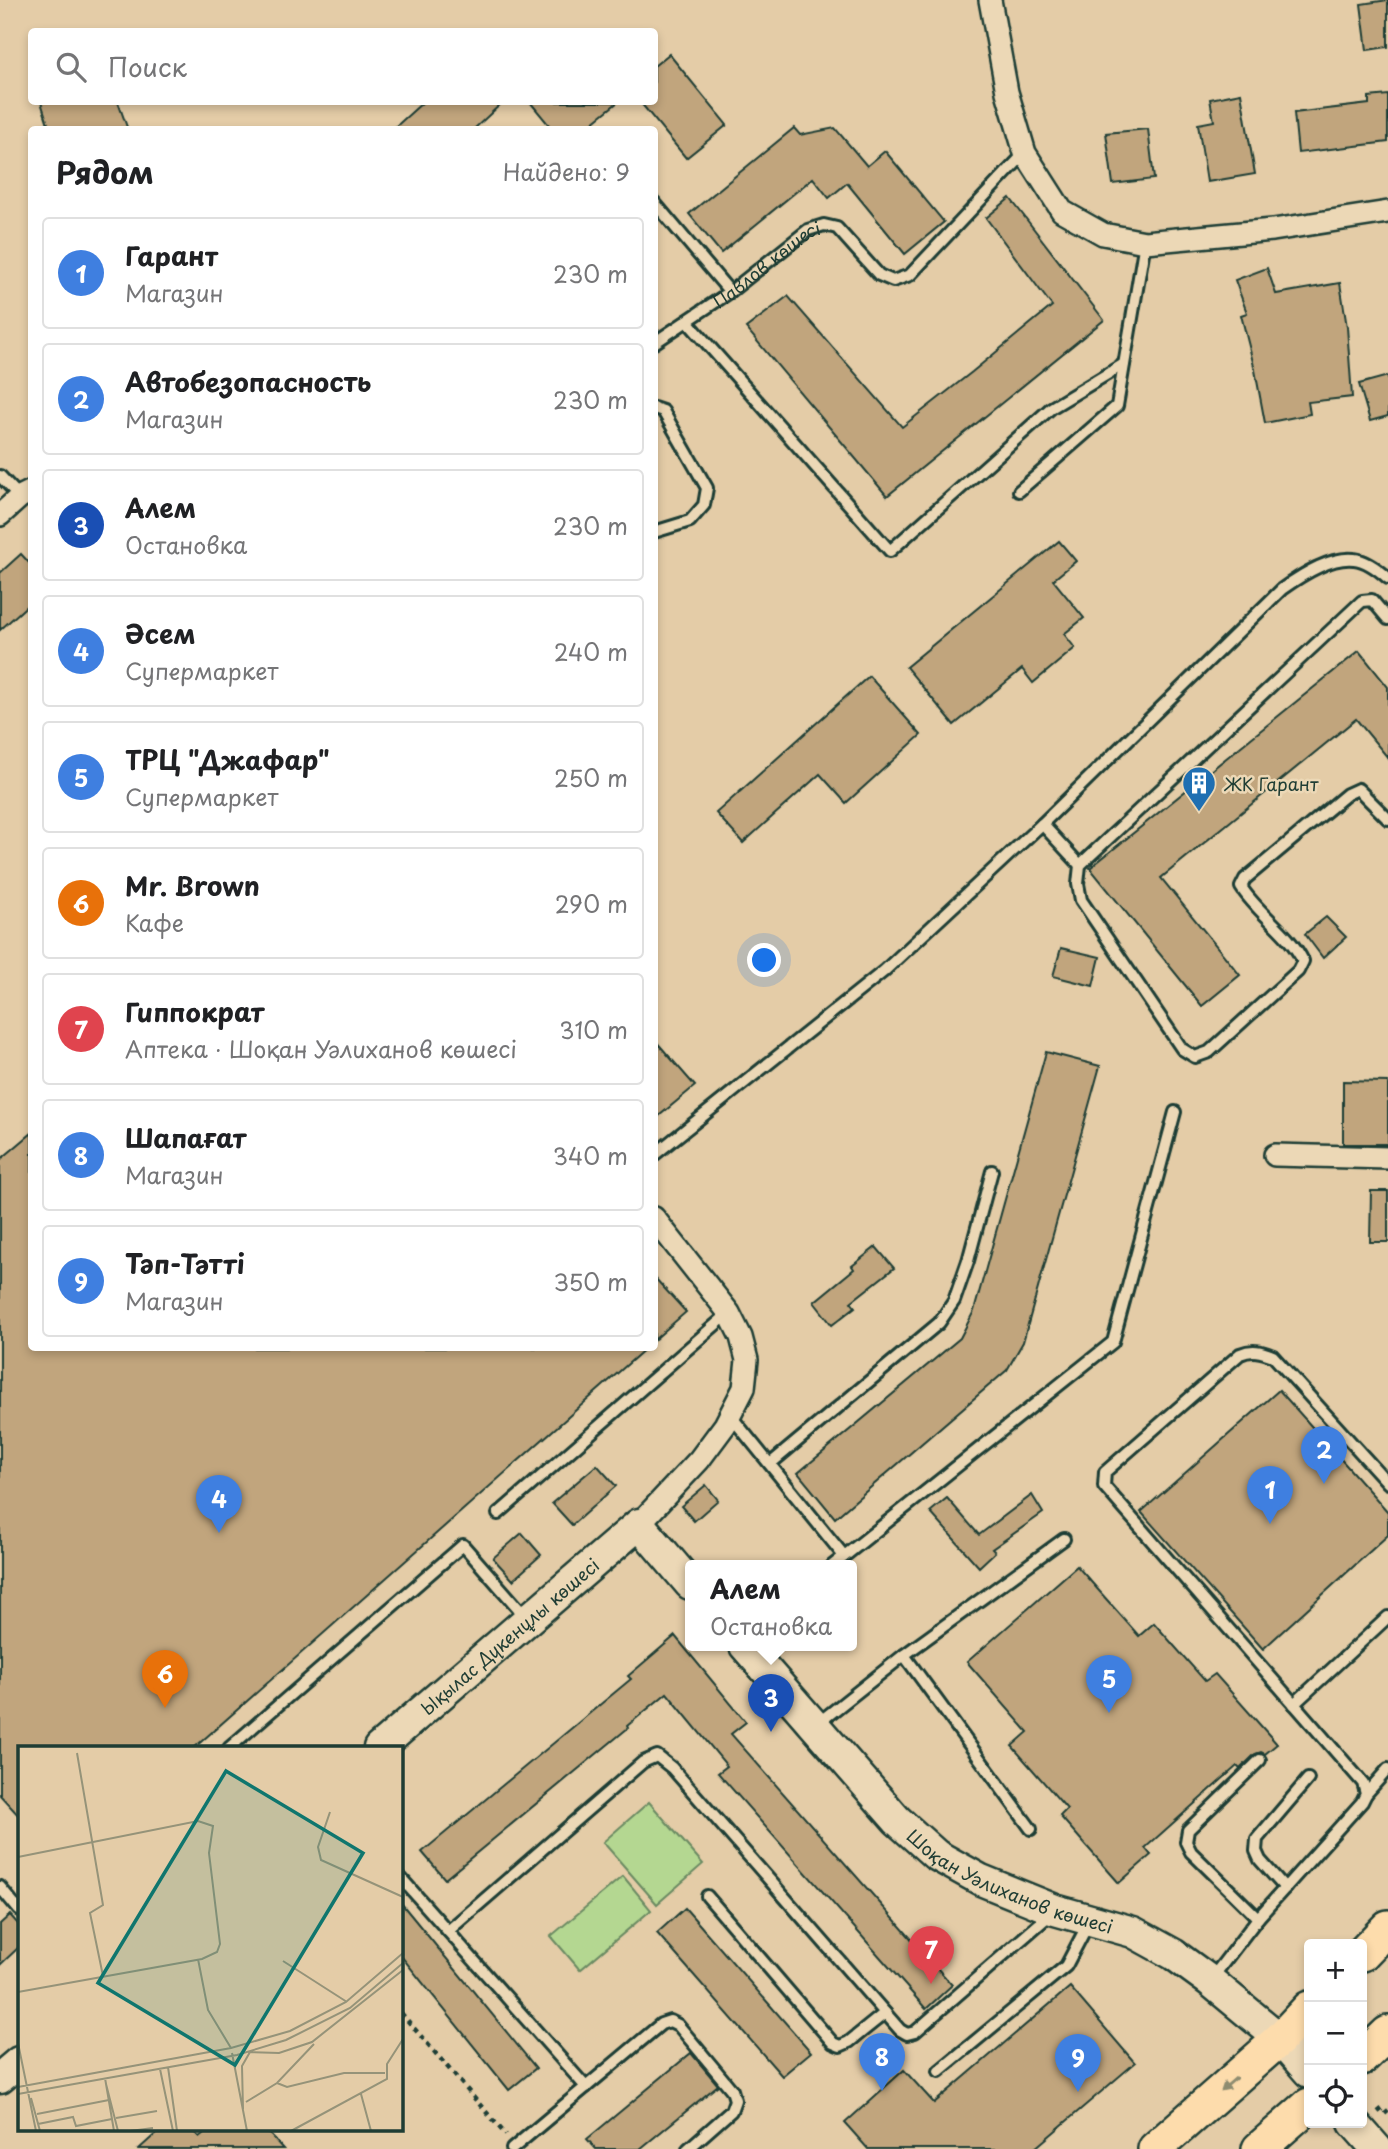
<!DOCTYPE html>
<html lang="ru">
<meta charset="utf-8">
<style>
:root{--surface:#fff;--page:#f6f6f6;--text:#202124;--muted:#757577;--line:#e0e0e0;--accent:#1f6fb2}
body{margin:0;font-family:"Playpen Sans",sans-serif;background:var(--page);color:var(--text)}
.controls{position:absolute;right:21px;bottom:21px;display:grid;overflow:hidden;border-radius:7px;box-shadow:0 4px 10px #0003}
.controls button{width:63px;height:63px;display:grid;place-items:center;padding:0;border:0;border-bottom:2px solid var(--line);background:var(--surface);color:var(--text);font:35px sans-serif}
.you{position:absolute;left:765px;top:961px;width:24px;height:24px;margin:-18px;border:5px solid #fff;border-radius:50%;background:#1a73e8;box-shadow:0 0 0 10px #1a73e833}
.badge{display:grid;place-items:center;width:46px;height:46px;border-radius:50%;background:var(--accent);color:#fff;font-size:23px;font-weight:700}
.pin{position:absolute;translate:-50% -58px;filter:drop-shadow(0 2px 4px #0008)}
.pin::after{content:'';position:absolute;top:37px;width:24px;height:21px;background:inherit;clip-path:polygon(0 0,100% 0,50% 100%)}
.popup{position:absolute;left:685px;top:1560px;width:172px;height:91px;box-sizing:border-box;display:grid;place-content:center;border-radius:7px;background:var(--surface);filter:drop-shadow(0 2px 5px #0005);font-size:23px;white-space:nowrap;color:var(--muted)}
.popup b{font-size:26px;color:var(--text)}
.popup::after{content:'';position:absolute;left:50%;top:100%;margin-left:-14px;border:14px solid transparent;border-top-color:var(--surface)}
.list{margin:0;padding:0;list-style:none}
h2{display:flex;justify-content:space-between;align-items:center;height:91px;margin:0;padding:0 28px;font-size:30px}
h2 small{font-size:23px;font-weight:400;color:var(--muted)}
.list li{display:grid;grid-template-columns:46px 1fr auto;gap:21px;align-items:center;box-sizing:border-box;height:112px;margin:0 14px 14px;padding:0 14px;border:2px solid var(--line);border-radius:7px}
.list b{display:block;font-size:26px;white-space:nowrap}
.list p{margin:0;font-size:23px;white-space:nowrap;color:var(--muted)}
.list em{font-size:23px;font-style:normal;color:var(--muted)}
.icon{flex:none;width:38px;height:38px;fill:none;stroke:currentColor;stroke-width:2;stroke-linecap:round;stroke-linejoin:round}
.map{position:relative;flex:none;width:1388px;height:2149px;overflow:hidden}
.search{position:absolute;background:var(--surface);box-shadow:0 4px 10px #0003;left:28px;top:28px;width:630px;height:77px;display:flex;align-items:center;gap:18px;box-sizing:border-box;padding:0 24px;border-radius:7px;color:var(--muted);font-size:26px}
.panel{position:absolute;background:var(--surface);box-shadow:0 4px 10px #0003;left:28px;top:126px;width:630px;height:1225px;border-radius:7px}
.map>svg:first-child{display:block}
.green{fill:#b4d791;stroke:#6a8a62;stroke-width:2}
.building{fill:#c1a57d;stroke:#1f3d34;stroke-width:2}
.lines{fill:none;stroke-linecap:round;stroke-linejoin:round}
.lane-casing{stroke:#1f3d34;stroke-width:16}
.street-casing{stroke:#1f3d34;stroke-width:26}
.secondary-casing{stroke:#1f3d34;stroke-width:35}
.primary-casing{stroke:#1f3d34;stroke-width:38}
.path{stroke:#1f3d34;stroke-width:4.5;stroke-dasharray:5 5;stroke-linecap:butt}
.lane{stroke:#ecd8b6;stroke-width:10}
.street{stroke:#ecd8b6;stroke-width:21}
.secondary{stroke:#ecd8b6;stroke-width:30}
.primary{stroke:#fddcac;stroke-width:33}
.oneway{fill:#8e8c70}
.labels{text-anchor:middle;dominant-baseline:central;stroke-width:5;stroke-linejoin:round;paint-order:stroke}
.street-label{font-size:18px;fill:#1f3d34;stroke:#ecd8b6}
.poi-label{font-size:18px;fill:#1f3d34;stroke:#ecd8b6;text-anchor:start}
.inset-road{fill:none;stroke:#959379;stroke-width:2}
.view{fill:#0f766e;fill-opacity:0.15;stroke:#0f766e;stroke-width:3.5}
.inset-edge{fill:none;stroke:#1f3d34;stroke-width:3.5}
</style>
<div class="map">
<svg width="1388" height="2149" viewBox="0 0 1388 2149">
<rect width="100%" height="100%" fill="#e4cca7"/>
<filter id="ink" filterUnits="userSpaceOnUse"><feTurbulence type="fractalNoise" baseFrequency=".0143" numOctaves="2"/><feDisplacementMap in="SourceGraphic" scale="14" xChannelSelector="R" yChannelSelector="G"/><feConvolveMatrix kernelMatrix="1 2 1 2 8 2 1 2 1" color-interpolation-filters="sRGB"/></filter>
<g filter="url(#ink)">
<g class="green">
<path d="M649,1802L703,1864L657,1904L603,1842Z"/>
<path d="M623,1876L651,1910L580,1970L551,1936Z"/>
</g>
<g class="building">
<path d="M1388,0V47L1367,50L1361,4Z"/>
<path d="M669,54L727,125L686,158L640,102H654V66Z"/>
<path d="M1241,93L1255,174L1207,182L1198,124L1214,121L1210,99Z"/>
<path d="M1388,95V142L1298,153L1294,113L1369,104V97Z"/>
<path d="M41,102H118L128,130H50Z"/>
<path d="M423,102H503L473,130H392Z"/>
<path d="M530,102H618L583,130H553Z"/>
<path d="M794,128L800,135L835,128L867,166L885,151L944,222L905,254L847,183L829,198L813,178L721,253L689,214Z"/>
<path d="M1148,129L1154,179L1113,184L1106,133Z"/>
<path d="M1010,198L1104,320L887,496L746,328L788,296L902,427L972,372L1052,306L986,218Z"/>
<path d="M1267,268L1276,294L1340,283L1347,327L1352,397L1308,402L1310,414L1265,423L1255,370L1241,315L1247,313L1235,280Z"/>
<path d="M1388,376V416L1370,421L1359,384Z"/>
<path d="M1059,541L1076,561L1053,580L1084,618L1064,634L1075,648L1033,683L1022,669L954,725L906,667Z"/>
<path d="M21,554L32,566V601L0,630V573Z"/>
<path d="M1359,651L1388,687V758L1356,719L1161,878L1240,975L1202,1006L1090,868Z"/>
<path d="M869,676L921,735L846,803L820,774L743,843L716,813Z"/>
<path d="M1326,917L1346,937L1323,958L1305,934Z"/>
<path d="M1061,948L1100,957L1093,986L1053,976Z"/>
<path d="M654,1039L695,1086L654,1120Z"/>
<path d="M1046,1052L1100,1066L1023,1342L1007,1370L835,1518L798,1473L960,1338L974,1311Z"/>
<path d="M1343,1081L1388,1082V1144H1343Z"/>
<path d="M32,1133V1348H646L194,1748H19V1816L0,1795V1160Z"/>
<path d="M1371,1191H1388V1242H1370Z"/>
<path d="M876,1247L894,1268L851,1302L855,1307L832,1325L814,1302L854,1269L852,1266Z"/>
<path d="M654,1277L686,1312L654,1340Z"/>
<path d="M1279,1390L1388,1512V1535L1263,1649L1141,1512Z"/>
<path d="M597,1465L616,1486L572,1525L552,1503Z"/>
<path d="M706,1485L718,1500L694,1521L681,1506Z"/>
<path d="M1032,1495L1043,1513L992,1549L995,1552L979,1567L930,1512L947,1498L979,1535Z"/>
<path d="M522,1533L541,1555L513,1580L493,1558Z"/>
<path d="M1077,1566L1139,1636L1154,1623L1205,1681L1215,1674L1277,1744L1265,1754L1261,1752L1255,1754L1240,1769L1237,1766L1182,1815L1145,1848L1151,1855L1119,1883L1060,1816L1067,1809L1012,1746L1028,1732L967,1662Z"/>
<path d="M675,1636L746,1722L731,1734L952,1985L926,2009L718,1773L727,1766L667,1693L627,1726L628,1728L445,1879L422,1852L631,1679L628,1676Z"/>
<path d="M401,1903L536,2068L509,2090L401,1956Z"/>
<path d="M685,1908L811,2052L782,2076L657,1933Z"/>
<path d="M10,1915L19,1925V1947L0,1965V1924Z"/>
<path d="M1070,1987L1135,2063L1034,2149H868L845,2123L904,2070L934,2103Z"/>
<path d="M691,2053L718,2085L640,2149H596L587,2139Z"/>
<path d="M160,2130H192L199,2137L208,2130H266L283,2149H139Z"/>
</g>
<g class="lines">
<g class="lane-casing">
<g id="lane">
<path d="M654,202L730,292"/>
<path d="M687,321L890,551L1051,408L1124,364"/>
<path id="s1" d="M654,343L730,292L808,230L824,225L837,228L879,275L893,281L910,275L1025,153"/>
<path d="M654,408L663,411L707,488L704,505L690,521L654,532"/>
<path d="M0,476L20,497"/>
<path d="M1019,491L1117,406L1145,242"/>
<path d="M1388,619L1372,600L1362,601L1080,865L1078,884L1081,900L1182,1049L1195,1057L1209,1052L1298,971L1303,961C1289,932 1258,914 1241,887L1245,879L1347,794L1358,789L1388,819"/>
<path d="M1042,824L1080,865"/>
<path d="M654,1155L884,971L1042,824L1282,589C1300,576 1330,556 1354,559C1366,560 1379,570 1388,578"/>
<path d="M730,1415L844,1556"/>
<path d="M770,1464L939,1323L954,1301L968,1261L992,1171"/>
<path d="M498,1514L729,1313"/>
<path d="M832,1566L1113,1342L1175,1112"/>
<path d="M904,1655L1031,1829"/>
<path d="M1294,1704L1388,1617"/>
<path d="M817,1724L904,1655L1064,1539"/>
<path d="M229,1748L463,1545L526,1617"/>
<path d="M1366,1794L1388,1769"/>
<path d="M401,1878L586,2087"/>
<path d="M0,1887L19,1910"/>
<path d="M1285,1888L1260,1860L1256,1851L1257,1839L1308,1779"/>
<path d="M707,1896L833,2043L840,2046L849,2042L885,2013"/>
<path d="M1258,1918L1191,1852L1186,1842L1188,1830L1260,1760"/>
<path d="M448,1931L643,1762L657,1756L672,1768L900,2030L907,2034L915,2032L1053,1912"/>
<path d="M1212,1978L1258,1918L1362,1802L1366,1794L1363,1783L1104,1486L1105,1472L1240,1354C1252,1349 1261,1351 1273,1356L1388,1483"/>
<path d="M939,2071L1066,1966L1089,1922"/>
<path d="M512,2149L661,2024L670,2021L678,2025L732,2090L735,2100L731,2111L688,2149"/>
</g>
</g>
<g class="street-casing">
<g id="street">
<path d="M990,0L1007,92L1025,153L1062,211L1103,234L1145,242L1273,230L1388,212"/>
<path d="M0,515L20,497L32,491"/>
<path d="M1275,1155L1388,1158"/>
<path d="M639,1524L699,1460L725,1425L744,1388L747,1360L741,1337L729,1313L654,1218"/>
</g>
</g>
<g class="secondary-casing">
<g id="secondary">
<path id="s2" d="M745,1646L897,1820L936,1855L981,1880L1055,1910L1133,1932L1173,1954L1210,1981L1280,2039L1309,2072"/>
<path id="s3" d="M379,1748L639,1524L690,1584"/>
<path d="M0,2078L19,2062"/>
<path d="M1354,2123L1377,2149"/>
</g>
</g>
<g class="primary-casing">
<g id="primary">
<path d="M1362,1954L1388,1927"/>
<path d="M1362,2058L1388,2033"/>
<path d="M1155,2149L1280,2039L1309,2008"/>
<path d="M1259,2149L1309,2105"/>
</g>
</g>
<g class="path">
<path d="M401,2013L506,2135"/>
<path d="M1378,2112L1383,2108L1388,2114"/>
</g>
<use href="#lane" class="lane"/>
<use href="#street" class="street"/>
<use href="#secondary" class="secondary"/>
<use href="#primary" class="primary"/>
</g>
<defs><path id="oneway-solid" d="M-6-.8H1V-3.2L6.5 0L1 3.2V.8H-6Z" transform="scale(1.75)"/></defs>
<use class="oneway" href="#oneway-solid" transform="translate(1229 2084) rotate(139)"/>
</g>
<defs>
<g id="building-pin" transform="scale(1.75)"><path d="M0 17L-7.5 6A9.5 9.5 0 1 1 7.5 6Z" fill="#1f6fb2" stroke="#ecd8b6"/><path d="M-4-6H4V6H1V3H-1V6H-4ZM-2.5-4.3h1.7v1.8h-1.7ZM.8-4.3h1.7v1.8H.8ZM-2.5-1h1.7V.8h-1.7ZM.8-1h1.7V.8H.8Z" fill="#fff"/></g>
</defs>
<g fill-rule="evenodd">
<use href="#building-pin" x="1199" y="783"/>
</g>
<g class="labels">
<g class="street-label">
<text stroke="none"><textPath href="#s1" startOffset="138">Павлов көшесі</textPath></text>
<text stroke="none"><textPath href="#s3" startOffset="172">Ықылас Дүкенұлы көшесі</textPath></text>
<text stroke="none"><textPath href="#s2" startOffset="362">Шоқан Уәлиханов көшесі</textPath></text>
</g>
<g class="poi-label">
<text x="1224" y="783">ЖК Гарант</text>
</g>
</g>
<g transform="translate(18 1746)">
<rect width="385" height="385" fill="#e4cca7"/>
<path class="inset-road" d="M59,7L85,159L72,167L85,230M312,66L300,101L303,114L385,151M0,111L180,75L195,80L191,107L202,198L199,206L184,213L0,246M180,213L190,264L213,302M265,215L329,256M0,297L18,385M232,306L261,307L294,296L385,224M214,307L229,385M150,321L159,385M142,323L155,385M87,332L96,385M259,337L269,341L326,327H367M88,338L100,385M0,341L213,302L272,285L328,256L385,207M0,348L219,309L268,294L332,262L385,217M343,348L353,385M13,352L22,385M228,356L259,337L296,298M225,363L224,320L232,306M19,368L91,354M98,372L139,365M20,378L55,371L58,380L94,373M112,385L135,382M273,385L369,333V318L385,293"/>
<path class="view" d="M208,25L345,107L217,319L80,237Z"/>
<rect width="385" height="385" class="inset-edge"/>
</g>
</svg>
<div class="controls">
<button>+</button>
<button>−</button>
<button><svg class="icon" aria-label="locate" viewBox="0 0 24 24"><circle cx="12" cy="12" r="6"/><path d="M12 2v4M12 18v4M2 12h4M18 12h4"/></svg></button>
</div>
<div class="you"></div>
<div class="pin badge" style="left:1270px;top:1524px;background:#3f7fe0">1</div>
<div class="pin badge" style="left:1324px;top:1484px;background:#3f7fe0">2</div>
<div class="pin badge" style="left:771px;top:1732px;background:#1a4fb4">3</div>
<div class="popup"><b>Алем</b>Остановка</div>
<div class="pin badge" style="left:219px;top:1533px;background:#3f7fe0">4</div>
<div class="pin badge" style="left:1109px;top:1713px;background:#3f7fe0">5</div>
<div class="pin badge" style="left:165px;top:1708px;background:#e8710a">6</div>
<div class="pin badge" style="left:931px;top:1984px;background:#e0444e">7</div>
<div class="pin badge" style="left:882px;top:2091px;background:#3f7fe0">8</div>
<div class="pin badge" style="left:1078px;top:2092px;background:#3f7fe0">9</div>
<div class="search"><svg class="icon" aria-label="search" viewBox="0 0 24 24"><circle cx="10" cy="10" r="6"/><path d="M15 15l6 6"/></svg>Поиск</div>
<section class="panel">
<h2>Рядом<small>Найдено: 9</small></h2>
<ul class="list">
<li><span class="badge" style="background:#3f7fe0">1</span><div><b>Гарант</b><p>Магазин</p></div><em>230 m</em></li>
<li><span class="badge" style="background:#3f7fe0">2</span><div><b>Автобезопасность</b><p>Магазин</p></div><em>230 m</em></li>
<li><span class="badge" style="background:#1a4fb4">3</span><div><b>Алем</b><p>Остановка</p></div><em>230 m</em></li>
<li><span class="badge" style="background:#3f7fe0">4</span><div><b>Әсем</b><p>Супермаркет</p></div><em>240 m</em></li>
<li><span class="badge" style="background:#3f7fe0">5</span><div><b>ТРЦ &quot;Джафар&quot;</b><p>Супермаркет</p></div><em>250 m</em></li>
<li><span class="badge" style="background:#e8710a">6</span><div><b>Mr. Brown</b><p>Кафе</p></div><em>290 m</em></li>
<li><span class="badge" style="background:#e0444e">7</span><div><b>Гиппократ</b><p>Аптека · Шоқан Уәлиханов көшесі</p></div><em>310 m</em></li>
<li><span class="badge" style="background:#3f7fe0">8</span><div><b>Шапағат</b><p>Магазин</p></div><em>340 m</em></li>
<li><span class="badge" style="background:#3f7fe0">9</span><div><b>Тәп-Тәтті</b><p>Магазин</p></div><em>350 m</em></li>
</ul>
</section>
</div>
